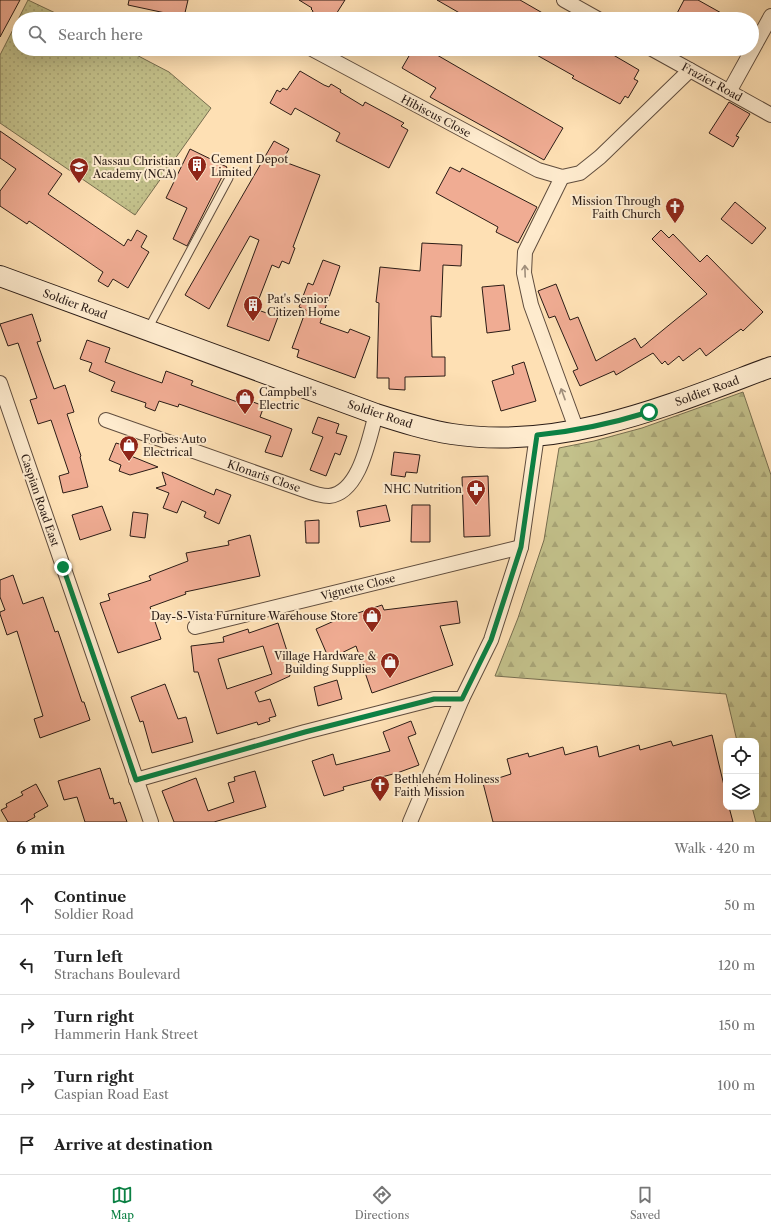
<!DOCTYPE html>
<meta charset="utf-8">
<style>
:root{--surface:#fff;--page:#f6f6f6;--text:#222;--muted:#767676;--line:#e0e0e0;--accent:#0b8043}
body{margin:0;font-family:"Libre Caslon Text",serif;background:var(--page);color:var(--text)}
.controls{position:absolute;right:12px;bottom:12px;display:grid;overflow:hidden;border-radius:8px;box-shadow:0 4px 16px #0002}
.controls button{width:36px;height:36px;display:grid;place-items:center;padding:0;border:0;border-bottom:1px solid var(--line);background:var(--surface);color:var(--text);font:20px sans-serif}
.stop{position:absolute;width:12px;height:12px;margin:-9px;border:3px solid #0b8043;border-radius:50%;background:#fff}
.stop.end{background:#0b8043;border-color:#fff;box-shadow:0 1px 4px #0008}
.list{margin:0;padding:0;list-style:none}
h2{display:flex;justify-content:space-between;align-items:center;height:52px;margin:0;padding:0 16px;font-size:17px}
h2 small{font-size:13px;font-weight:400;color:var(--muted)}
.list li{display:grid;grid-template-columns:26px 1fr auto;gap:12px;align-items:center;box-sizing:border-box;height:60px;padding:0 16px;border-top:1px solid var(--line)}
.list b{display:block;font-size:15px;white-space:nowrap}
.list p{margin:0;font-size:13px;white-space:nowrap;color:var(--muted)}
.list em{font-size:13px;font-style:normal;color:var(--muted)}
.icon{flex:none;width:22px;height:22px;fill:none;stroke:currentColor;stroke-width:2;stroke-linecap:round;stroke-linejoin:round}
.map{position:relative;flex:none;width:771px;height:822px;overflow:hidden}
.search{position:absolute;background:var(--surface);box-shadow:0 4px 16px #0002;left:12px;right:12px;top:12px;height:44px;display:flex;align-items:center;gap:10px;box-sizing:border-box;padding:0 14px;border-radius:22px;color:var(--muted);font-size:15px}
.sheet{height:352px;background:var(--surface)}
nav{display:flex;justify-content:space-around;align-items:center;box-sizing:border-box;height:56px;border-top:1px solid var(--line);background:var(--surface);font-size:11px;color:var(--muted)}
nav a{display:grid;justify-items:center;gap:2px}
nav .on{color:var(--accent)}
.map>svg:first-child{display:block}
.forest{fill:url(#forest-firs);stroke:#776e50}
.park{fill:url(#park-dots);stroke:#776e50}
.building{fill:#f0ac93;stroke:#2b1c16;fill-rule:evenodd}
.lines{fill:none;stroke-linecap:round;stroke-linejoin:round}
.service-casing{stroke:#604d3e;stroke-width:9}
.minor-casing{stroke:#604d3e;stroke-width:16}
.secondary-casing{stroke:#2b1c16;stroke-width:22}
.service{stroke:#feebce;stroke-width:7}
.minor{stroke:#feebce;stroke-width:14}
.secondary{stroke:#feebce;stroke-width:20}
.oneway{stroke:#9f8e7b}
.route{stroke:#0b8043;stroke-width:5}
.labels{text-anchor:middle;dominant-baseline:central;stroke-width:4;stroke-linejoin:round;paint-order:stroke}
.street-label{font-size:11px;fill:#2b1c16;stroke:#feebce}
.poi-label{font-size:11px;fill:#2b1c16;stroke:#feebce;text-anchor:start}
</style>
<div class="map">
<svg width="771" height="822" viewBox="0 0 771 822">
<defs>
<pattern id="forest-firs" width="22" height="20" patternUnits="userSpaceOnUse"><rect width="22" height="20" fill="#c3c18b"/><path d="M5 1l3.5 6h-7zM16 11l3.5 6h-7z" fill="#a8a577"/></pattern>
<pattern id="park-dots" width="8" height="8" patternUnits="userSpaceOnUse"><rect width="8" height="8" fill="#c3c18b"/><path d="M2 2h.1M6 6h.1" fill="none" stroke="#a8a577" stroke-width="1.8" stroke-linecap="round"/></pattern>
</defs>
<rect width="100%" height="100%" fill="#fee0b4"/>
<filter id="stains"><feTurbulence type="fractalNoise" baseFrequency=".005" numOctaves="4"/><feColorMatrix values="0 0 0 0 .2 0 0 0 0 .09 0 0 0 0 .02 0 0 0 .5 -.17"/></filter>
<radialGradient id="worn" r=".72"><stop offset=".6" stop-color="#630" stop-opacity="0"/><stop offset="1" stop-color="#630" stop-opacity=".3"/></radialGradient>
<path class="forest" d="M743,392L771,475V822H756L752,807H756V741H737L726,694L495,676L518,618L544,540L559,448L594,441L642,428Z"/>
<path class="park" d="M28,0L68,19H19V49H125L169,72L211,108L135,215L0,123V55Z"/>
<g class="building">
<path d="M0,0H20L0,37Z"/>
<path d="M129,0H188L184,17L128,5Z"/>
<path d="M299,0H345L333,19H322L312,13L313,11L311,9L312,8Z"/>
<path d="M437,0H520L553,19H470Z"/>
<path d="M684,0H698L732,19H674Z"/>
<path d="M413,49H441L437,55L563,128L544,160L430,97L436,88L402,68Z"/>
<path d="M526,49H603L639,70L634,79L638,81L628,98L625,96L620,104L572,78L574,76Z"/>
<path d="M300,71L324,85L329,87L331,84L341,90L340,92L363,106L365,102L404,123L401,126L408,130L389,168L336,141L340,133L295,108L291,115L270,103L277,90L280,92L283,88L287,90Z"/>
<path d="M729,102L750,114L736,136L739,137L733,147L709,133Z"/>
<path d="M0,131L62,174L48,194L124,246L128,239L131,241L137,230L147,236L141,247L149,252L128,288L113,279L108,287L98,281L103,272L29,221L27,224L0,206V191L16,169L0,158Z"/>
<path d="M274,141L289,149L282,161L320,175L293,247L295,248L289,264L282,261L279,268L272,265L255,309L278,317L269,341L227,326L259,240L250,236L209,309L185,295Z"/>
<path d="M190,149L227,167L187,246L173,239L187,208L166,198Z"/>
<path d="M450,167L460,172L462,168L537,207L518,243L496,232L498,227L436,193Z"/>
<path d="M735,202L766,228L752,244L721,219Z"/>
<path d="M661,230L669,238L673,234L700,262L707,255L763,312L743,331L741,329L706,356L700,348L683,361L679,356L668,365L665,361L662,364L653,353L616,375L614,371L580,386L573,371L578,369L555,316L549,318L538,291L556,284L570,320L578,317L596,361L635,338L641,348L707,294L652,239Z"/>
<path d="M422,243L462,245L461,266L443,265L441,317L431,316L432,357H445V376L405,377V390L389,389V378H377L379,303L376,302L380,267L420,271Z"/>
<path d="M323,260L340,266L320,323L348,333L350,329L370,337L355,378L297,357L299,350L292,348L306,310L299,307L308,283L313,285Z"/>
<path d="M504,285L510,330L487,333L482,287Z"/>
<path d="M32,314L41,341L37,342L54,389L65,385L74,412L67,414L81,456L80,457L88,487L63,493L59,476L69,473L51,420L38,424L30,400L37,398L18,343L8,346L0,324Z"/>
<path d="M87,340L110,348L105,362L137,374L162,383L166,371L193,381L191,385L240,403L242,398L264,406L260,417L292,429L282,457L265,452L271,436L179,404L178,407L159,401L155,411L145,407L146,403L111,391L115,382L89,371L92,363L80,359Z"/>
<path d="M524,362L536,401L501,411L492,381L514,374L512,366Z"/>
<path d="M318,417L339,424L336,433L347,436L340,455L335,453L326,476L310,470L323,437L312,433Z"/>
<path d="M116,443L129,447L126,454L158,467L130,475L119,471L121,465L109,460Z"/>
<path d="M394,452L420,455L417,473L406,472L405,477L391,475Z"/>
<path d="M162,472L214,495L216,489L231,495L219,524L204,517L206,512L182,501L177,513L163,508L169,493L156,488L166,485Z"/>
<path d="M488,476L490,536L464,537L462,477Z"/>
<path d="M386,505L390,521L360,527L357,511Z"/>
<path d="M412,505H430V542H411Z"/>
<path d="M102,506L111,530L80,540L72,515Z"/>
<path d="M133,512L148,514L145,538L130,536Z"/>
<path d="M319,520V543H306L305,521Z"/>
<path d="M250,535L260,576L185,592L186,594L150,607L161,639L118,653L100,603L110,600L108,594L151,580L149,576L188,561L186,553L229,545L228,541Z"/>
<path d="M13,575L23,604L43,597L55,632L58,631L82,702H84L90,720L40,738L34,719L43,716L17,631L7,635L0,614V612L5,610L0,597V580Z"/>
<path d="M457,601L460,623L440,626L453,665L372,693L356,646L329,659L316,629L334,621L382,605L384,610Z"/>
<path d="M278,623L288,654L283,655L290,676L255,692L259,702L270,699L276,716L269,718L270,721L258,725L257,722L217,734L198,672H194L191,646L224,642L223,637L248,629L249,633ZM263,646L272,674L227,689L218,659Z"/>
<path d="M337,680L342,699L318,706L314,687Z"/>
<path d="M165,684L178,719L186,717L193,742L152,753L143,721L140,722L131,697Z"/>
<path d="M411,721L416,734L408,737L419,765L397,773L343,787L344,790L324,796L312,761L333,754L336,765L390,751L383,732Z"/>
<path d="M712,735L726,794V807H729L733,822H493L483,783L511,774L507,759L528,753L529,757L563,747L565,755L597,746L599,757L639,745L640,750L671,741L673,746Z"/>
<path d="M100,768L110,799L113,798L114,804L120,802L127,822H85L77,797L64,800L58,781Z"/>
<path d="M255,771L266,807L214,822H174L162,791L196,778L208,811L234,802L228,783L235,781L234,777Z"/>
<path d="M36,784L48,806L34,814L35,817L26,822H8L1,810L7,807L6,804L23,795L21,792Z"/>
</g>
<g class="lines">
<g class="service-casing">
<path id="service" d="M148,329L229,178"/>
</g>
<g class="minor-casing">
<g id="minor">
<path d="M564,0L598,19"/>
<path d="M312,49L538,170L562,177L580,173L600,157L690,70"/>
<path d="M652,49L771,115"/>
<path d="M729,92L771,16"/>
<path d="M562,177L525,252L524,273L531,305L577,431"/>
<path d="M0,383L151,822"/>
<path d="M106,420L304,490C312,493 320,496 329,496C360,493 369,438 376,414"/>
<path d="M195,627L521,547"/>
<path d="M136,780L305,732L434,699H462"/>
<path d="M410,822L462,699L491,640L521,547L537,435"/>
</g>
</g>
<g class="secondary-casing">
<path id="secondary" d="M0,276L376,414C401,422 426,430 452,434C564,451 669,405 771,367"/>
</g>
<use href="#service" class="service"/>
<use href="#minor" class="minor"/>
<use href="#secondary" class="secondary"/>
</g>
<defs><path id="oneway-shaft" d="M-6 0H5M1.5-3L5.5 0L1.5 3" fill="none" stroke-width="1.6" stroke-linecap="round" stroke-linejoin="round"/></defs>
<g class="oneway">
<use href="#oneway-shaft" transform="translate(525 271) rotate(-92)"/>
<use href="#oneway-shaft" transform="translate(563 394) rotate(-110)"/>
</g>
<g class="lines">
<path class="route" d="M63,567L136,780L305,732L434,699H462L491,640L521,547L537,435C578,431 610,424 649,412"/>
</g>
<defs>
<g id="building-pin" transform="scale(1)"><path d="M0 17L-7.5 6A9.5 9.5 0 1 1 7.5 6Z" fill="#8f2418" stroke="#feebce"/><path d="M-4-6H4V6H1V3H-1V6H-4ZM-2.5-4.3h1.7v1.8h-1.7ZM.8-4.3h1.7v1.8H.8ZM-2.5-1h1.7V.8h-1.7ZM.8-1h1.7V.8H.8Z" fill="#fff"/></g>
<g id="school-pin" transform="scale(1)"><path d="M0 17L-7.5 6A9.5 9.5 0 1 1 7.5 6Z" fill="#8f2418" stroke="#feebce"/><path d="M0-5L7-2L0 1L-7-2ZM-4 1L0 2.5L4 1V4Q0 6-4 4Z" fill="#fff"/></g>
<g id="church-pin" transform="scale(1)"><path d="M0 17L-7.5 6A9.5 9.5 0 1 1 7.5 6Z" fill="#8f2418" stroke="#feebce"/><path d="M-1.2-6h2.4v3.5h3.3v2.4h-3.3V6h-2.4V-.1h-3.3v-2.4h3.3Z" fill="#fff"/></g>
<g id="shop-pin" transform="scale(1)"><path d="M0 17L-7.5 6A9.5 9.5 0 1 1 7.5 6Z" fill="#8f2418" stroke="#feebce"/><path d="M-5-2.5h2.3a2.7 3.5 0 0 1 5.4 0H5L5.5 6h-11ZM-1.5-2.5h3a1.5 2.3 0 0 0-3 0Z" fill="#fff"/></g>
<g id="pharmacy-pin" transform="scale(1)"><path d="M0 17L-7.5 6A9.5 9.5 0 1 1 7.5 6Z" fill="#8f2418" stroke="#feebce"/><path d="M-2-6h4v4h4v4h-4v4h-4v-4h-4v-4h4Z" fill="#fff"/></g>
</defs>
<g fill-rule="evenodd">
<use href="#building-pin" x="197" y="165"/>
<use href="#school-pin" x="79" y="167"/>
<use href="#church-pin" x="675" y="207"/>
<use href="#building-pin" x="253" y="305"/>
<use href="#shop-pin" x="245" y="398"/>
<use href="#shop-pin" x="129" y="445"/>
<use href="#pharmacy-pin" x="476" y="489"/>
<use href="#shop-pin" x="372" y="616"/>
<use href="#shop-pin" x="390" y="662"/>
<use href="#church-pin" x="380" y="785"/>
</g>
<g class="labels">
<g class="street-label">
<text transform="translate(712 82) rotate(29)">Frazier Road</text>
<text transform="translate(436 116) rotate(28)">Hibiscus Close</text>
<text transform="translate(75 304) rotate(20)">Soldier Road</text>
<text transform="translate(707 391) rotate(-20)">Soldier Road</text>
<text transform="translate(380 414) rotate(18)">Soldier Road</text>
<text transform="translate(264 476) rotate(19)">Klonaris Close</text>
<text transform="translate(40 500) rotate(71)">Caspian Road East</text>
<text transform="translate(358 587) rotate(-14)">Vignette Close</text>
</g>
<g class="poi-label">
<text x="211" y="159">Cement Depot<tspan x="211" dy="13">Limited</tspan></text>
<text x="93" y="161">Nassau Christian<tspan x="93" dy="13">Academy (NCA)</tspan></text>
<text x="661" y="201" text-anchor="end">Mission Through<tspan x="661" dy="13">Faith Church</tspan></text>
<text x="267" y="299">Pat's Senior<tspan x="267" dy="13">Citizen Home</tspan></text>
<text x="259" y="392">Campbell's<tspan x="259" dy="13">Electric</tspan></text>
<text x="143" y="439">Forbes Auto<tspan x="143" dy="13">Electrical</tspan></text>
<text x="462" y="489" text-anchor="end">NHC Nutrition</text>
<text x="358" y="616" text-anchor="end">Day-S-Vista Furniture Warehouse Store</text>
<text x="376" y="656" text-anchor="end">Village Hardware &amp;<tspan x="376" dy="13">Building Supplies</tspan></text>
<text x="394" y="779">Bethlehem Holiness<tspan x="394" dy="13">Faith Mission</tspan></text>
</g>
</g>
<rect width="100%" height="100%" filter="url(#stains)"/>
<rect width="100%" height="100%" fill="url(#worn)"/>
</svg>
<div class="controls">
<button><svg class="icon" aria-label="locate" viewBox="0 0 24 24"><circle cx="12" cy="12" r="6"/><path d="M12 2v4M12 18v4M2 12h4M18 12h4"/></svg></button>
<button><svg class="icon" aria-label="layers" viewBox="0 0 24 24"><path d="M12 4l9 5-9 5-9-5zM3 14l9 5 9-5"/></svg></button>
</div>
<div class="stop" style="left:649px;top:412px"></div>
<div class="stop end" style="left:63px;top:567px"></div>
<div class="search"><svg class="icon" aria-label="search" viewBox="0 0 24 24"><circle cx="10" cy="10" r="6"/><path d="M15 15l6 6"/></svg>Search here</div>
</div>
<section class="sheet">
<h2>6 min<small>Walk · 420 m</small></h2>
<ul class="list">
<li><svg class="icon" aria-label="ahead" viewBox="0 0 24 24"><path d="M12 20V5M6 11l6-6 6 6"/></svg><div><b>Continue</b><p>Soldier Road</p></div><em>50 m</em></li>
<li><svg class="icon" aria-label="left" viewBox="0 0 24 24"><path d="M17 20v-9H6M10 6l-5 5 5 5"/></svg><div><b>Turn left</b><p>Strachans Boulevard</p></div><em>120 m</em></li>
<li><svg class="icon" aria-label="right" viewBox="0 0 24 24"><path d="M7 20v-9h11M14 6l5 5-5 5"/></svg><div><b>Turn right</b><p>Hammerin Hank Street</p></div><em>150 m</em></li>
<li><svg class="icon" aria-label="right" viewBox="0 0 24 24"><path d="M7 20v-9h11M14 6l5 5-5 5"/></svg><div><b>Turn right</b><p>Caspian Road East</p></div><em>100 m</em></li>
<li><svg class="icon" aria-label="arrive" viewBox="0 0 24 24"><path d="M6 21V4h12l-3 4 3 4H6"/></svg><div><b>Arrive at destination</b></div></li>
</ul>
</section>
<nav>
<a class="on"><svg class="icon" aria-label="map" viewBox="0 0 24 24"><path d="M3 6l6-2 6 2 6-2v14l-6 2-6-2-6 2zM9 4v14M15 6v14"/></svg>Map</a>
<a><svg class="icon" aria-label="directions" viewBox="0 0 24 24"><path d="M12 3l9 9-9 9-9-9zM9 14v-3h6M13 9l2 2-2 2"/></svg>Directions</a>
<a><svg class="icon" aria-label="saved" viewBox="0 0 24 24"><path d="M7 4h10v16l-5-4-5 4z"/></svg>Saved</a>
</nav>
